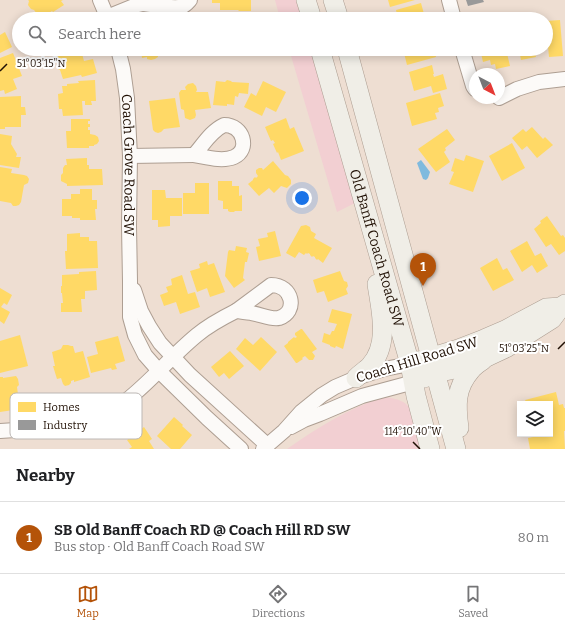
<!DOCTYPE html>
<meta charset="utf-8">
<style>
:root{--surface:#fff;--page:#f6f6f6;--text:#202124;--muted:#757577;--line:#e0e0e0;--accent:#b45309}
body{margin:0;font-family:Bitter,serif;background:var(--page);color:var(--text)}
.controls{position:absolute;right:12px;bottom:12px;display:grid;overflow:hidden;border-radius:0px;box-shadow:0 2px 10px #0003}
.controls button{width:36px;height:36px;display:grid;place-items:center;padding:0;border:0;border-bottom:1px solid var(--line);background:var(--surface);color:var(--text);font:20px sans-serif}
.compass{position:absolute;left:469px;top:68px;width:36px;height:36px;border-radius:50%;background:var(--surface);box-shadow:0 2px 10px #0003;rotate:138deg}
.you{position:absolute;left:302px;top:198px;width:14px;height:14px;margin:-10px;border:3px solid #fff;border-radius:50%;background:#1a73e8;box-shadow:0 0 0 6px #1a73e833}
.badge{display:grid;place-items:center;width:26px;height:26px;border-radius:50%;background:var(--accent);color:#fff;font-size:13px;font-weight:700}
.pin{position:absolute;translate:-50% -33px;filter:drop-shadow(0 1px 2px #0008)}
.pin::after{content:'';position:absolute;top:21px;width:14px;height:12px;background:inherit;clip-path:polygon(0 0,100% 0,50% 100%)}
.list{margin:0;padding:0;list-style:none}
h2{display:flex;justify-content:space-between;align-items:center;height:52px;margin:0;padding:0 16px;font-size:17px}
h2 small{font-size:13px;font-weight:400;color:var(--muted)}
.list li{display:grid;grid-template-columns:26px 1fr auto;gap:12px;align-items:center;box-sizing:border-box;height:72px;padding:0 16px;border-top:1px solid var(--line)}
.list b{display:block;font-size:15px;white-space:nowrap}
.list p{margin:0;font-size:13px;white-space:nowrap;color:var(--muted)}
.list em{font-size:13px;font-style:normal;color:var(--muted)}
.icon{flex:none;width:22px;height:22px;fill:none;stroke:currentColor;stroke-width:2;stroke-linecap:round;stroke-linejoin:round}
.map{position:relative;flex:none;width:565px;height:449px;overflow:hidden}
.search{position:absolute;background:var(--surface);box-shadow:0 2px 10px #0003;left:12px;right:12px;top:12px;height:44px;display:flex;align-items:center;gap:10px;box-sizing:border-box;padding:0 14px;border-radius:22px;color:var(--muted);font-size:15px}
.sheet{height:124px;background:var(--surface)}
nav{display:flex;justify-content:space-around;align-items:center;box-sizing:border-box;height:56px;border-top:1px solid var(--line);background:var(--surface);font-size:11px;color:var(--muted)}
nav a{display:grid;justify-items:center;gap:2px}
nav .on{color:var(--accent)}
.map>svg:first-child{display:block}
.green{fill:#f2cfd2}
.water{fill:#7fbade}
.homes{fill:#ffd966}
.industry{fill:#999}
.lines{fill:none;stroke-linecap:round;stroke-linejoin:round}
.street-casing{stroke:#ad9e92;stroke-width:16}
.secondary-casing{stroke:#ad9e92;stroke-width:20}
.street{stroke:#fcfaf8;stroke-width:14}
.secondary{stroke:#f0eee7;stroke-width:19}
.ticks{fill:none;stroke:#201004;stroke-width:1.5}
.labels{text-anchor:middle;dominant-baseline:central;stroke-width:4;stroke-linejoin:round;paint-order:stroke}
.street-label{font-size:14px;fill:#201004;stroke:#fff}
.key{fill:#fff;stroke:#bcb7b4;stroke-width:1}
.key-label{font-size:11px;fill:#201004}
.ticks-label{font-size:10px;text-anchor:middle;fill:#201004;stroke:#fff;stroke-width:4;stroke-linejoin:round;paint-order:stroke}
</style>
<div class="map">
<svg width="565" height="449" viewBox="0 0 565 449">
<rect width="100%" height="100%" fill="#eeded2"/>
<g class="green">
<path d="M275,0H301L306,19H280Z"/>
<path d="M289,49H314L357,202L337,212Z"/>
<path d="M384,397C391,398 400,399 406,404C414,410 419,439 422,449H287C317,428 349,408 384,397Z"/>
</g>
<path class="water" d="M421,160L430,172L428,178L426,180L423,179L417,163Z"/>
<g class="homes">
<path d="M28,0H63L61,1L64,5L53,12L52,11L40,18L34,10L31,9L28,5L29,1Z"/>
<path d="M212,0H251V11H239L238,10H220V3H212Z"/>
<path d="M388,0H415L390,7Z"/>
<path d="M421,3L424,14H425L427,19H398L396,10Z"/>
<path d="M70,12L73,19H54Z"/>
<path d="M223,12L229,19H216Z"/>
<path d="M560,20L563,56L549,57L548,46H546V21Z"/>
<path d="M5,32L12,47L0,53V35Z"/>
<path d="M141,49H157L158,57L155,59L151,60L147,59V57L142,58Z"/>
<path d="M177,49H197V51L190,52L189,54L186,55L183,53L177,54Z"/>
<path d="M403,49H434L436,57L407,65Z"/>
<path d="M480,49H506L510,66L496,69L495,64L491,65L490,60L483,62Z"/>
<path d="M519,49H534L536,57L521,60Z"/>
<path d="M81,50L84,61L93,59L97,73L82,77L81,75L63,79L60,70L58,69L57,65L58,62L57,56Z"/>
<path d="M13,53L22,76L13,79L17,89L5,94L4,90L0,91V58Z"/>
<path d="M432,65L434,74H433L434,77L443,74L447,89L433,93L431,86L414,91L409,72Z"/>
<path d="M95,80L96,101H91L92,105H85V101H82L83,115L63,116L62,109H59L58,94L63,93L62,86H67V84L79,83L78,81Z"/>
<path d="M227,80L231,81L232,82L249,83L248,94L239,93L238,97L235,96L234,105L227,104V106L213,105L216,81L225,82Z"/>
<path d="M263,81L286,92L276,112L266,107L262,116L244,107L251,93L256,96Z"/>
<path d="M193,83L196,86L197,90L196,92H208L211,108L195,110L196,115L195,118L190,120L185,118L184,110L181,109L179,93L181,90H186L185,87L188,84Z"/>
<path d="M440,93L444,106L438,108L439,112L435,113L437,119L412,126L406,103Z"/>
<path d="M21,96V107H25L26,115H21V127H5V129H0V97Z"/>
<path d="M175,98L180,127L164,129L161,132L158,133L155,132L153,130L149,101Z"/>
<path d="M286,118L290,129L294,127L304,151L281,160L278,152L277,153L273,144L275,143L273,140L271,141L265,127Z"/>
<path d="M71,119H90V121H88V124H90V127H88V130H90V134L95,135L98,137L99,141L97,144L94,145V146H89V148H67L66,131H71Z"/>
<path d="M532,127L543,139L545,137L553,145L537,158L527,146L522,150L512,138L523,129L526,132Z"/>
<path d="M447,129L455,140L445,148L446,150L444,152L450,162L436,172L432,167L418,149Z"/>
<path d="M0,134L12,136L11,144L17,154L16,157H21L19,168L0,165Z"/>
<path d="M512,143L525,168L502,181L489,156Z"/>
<path d="M466,155L484,161L473,192L449,184L454,172L451,171L455,158L464,161Z"/>
<path d="M87,158V165H89V169H102L103,185L67,186V184L61,181V175L63,173V168L65,165H67L66,159Z"/>
<path d="M273,161L285,175L288,176L291,180V184L287,188L281,186L274,193L269,188L259,196L248,184L253,180V179L255,177L256,178L258,176L256,173V170L259,168H262L263,170Z"/>
<path d="M0,167L12,169L11,173L24,175L27,176L29,179L28,183L24,185L21,202L19,205L16,206H13L11,203L0,201Z"/>
<path d="M218,181H232V186H239V196L242,195V211H235L234,212H230L228,211V209H223V201L218,200Z"/>
<path d="M195,183H209V214H183V193H195Z"/>
<path d="M80,189H92V200H97V209H95L96,220H80V218H72V216H62V199H71V194H80Z"/>
<path d="M152,190H165L166,198H182V216H170V226L158,227V220H152Z"/>
<path d="M547,216L561,236L563,235L565,238V251L559,255L551,244L546,247L534,229L541,223L540,221Z"/>
<path d="M306,225L310,227L311,231L316,234L314,238L332,248L323,263L318,259L317,260L315,258V257L313,256L312,257L310,255V254L308,253L307,254L306,253L304,255L299,252L295,258L286,253L301,226Z"/>
<path d="M275,231L281,256L259,261L256,247L260,246L258,239L268,237L267,233Z"/>
<path d="M80,233V237H89V241H97L98,268L66,269L65,251H67V234Z"/>
<path d="M527,241L535,256L541,253L548,266L537,273L532,265L522,272L510,251Z"/>
<path d="M236,246L247,248L246,252L249,253L247,262H245L243,278L245,280L234,288L225,276L228,252L229,250L235,251Z"/>
<path d="M497,258L503,270L507,268L514,280L493,291L480,268Z"/>
<path d="M207,261L208,265L214,263L225,292L210,297L206,285L207,288L197,292L190,271L200,268L199,264Z"/>
<path d="M96,271L97,290L85,291V299H81L82,312H61V303H63L62,293H61V286H62V275L79,274V272Z"/>
<path d="M340,271L344,281L347,282L348,286L346,289L348,294L328,302L324,291L317,293L313,280Z"/>
<path d="M182,275L188,294L195,292L200,307L180,314L176,302L164,306L160,295L168,292L166,287L172,285L171,279Z"/>
<path d="M0,288L12,295L7,305L4,303L1,307L10,312L4,324L0,321Z"/>
<path d="M332,309L352,314L343,349L336,346L335,348L330,346V345L322,342L324,333L330,335L332,331H334L337,324L328,322Z"/>
<path d="M301,329H302L317,349L312,352L315,356L313,360H309L305,356L302,358L303,359L297,363H296L284,346L288,343V342L294,337L295,338L297,337L295,335V333Z"/>
<path d="M20,335L28,366L0,373V341Z"/>
<path d="M118,336L125,361L115,364L117,369L112,370L111,368L91,373L87,357L98,354L95,342Z"/>
<path d="M261,337L277,352L260,371L236,349L245,338L253,345Z"/>
<path d="M63,345H68L71,346H73L75,353L83,351L90,377L74,382V380L71,381V383L69,385L65,386L63,384L61,378L57,379L53,366H55L52,352L61,349Z"/>
<path d="M230,351L244,366L229,379L224,373L219,377L211,367Z"/>
<path d="M16,376L18,379L19,385L17,387L20,409L0,412V377H3V378Z"/>
<path d="M556,392L559,405L563,404L564,408H565V431H564L565,449H530L528,438L533,437L532,434H550V404H527L525,400Z"/>
<path d="M174,417L183,425L182,426L192,435L180,449H171L157,436Z"/>
<path d="M144,427L152,439L149,441L154,449H129L132,447L127,440Z"/>
</g>
<path class="industry" d="M466,0H483L484,2L468,6Z"/>
<g class="lines">
<g class="street-casing">
<g id="street">
<path d="M100,0L108,19"/>
<path d="M147,0L143,4C152,5 176,9 183,6C186,5 188,2 190,0"/>
<path d="M449,0L454,19"/>
<path d="M107,17L134,6L143,4"/>
<path id="s1" d="M118,49L123,69L127,98L130,156L129,226L130,281V317L135,335L145,355L159,371L207,418L241,449"/>
<path d="M462,49L473,86L475,89"/>
<path d="M499,98L517,89L539,82L565,79"/>
<path d="M224,125C244,125 250,150 234,157C222,162 206,157 194,155C203,145 211,131 224,125Z"/>
<path d="M130,156L194,155"/>
<path d="M271,285C293,285 298,312 279,318C271,320 260,314 251,313C246,312 241,312 236,311Z"/>
<path d="M134,290L141,311L149,326L160,343L190,375L267,445"/>
<path d="M291,427L304,420L320,414L362,396L414,382"/>
<path d="M0,431C16,430 33,429 49,429C60,428 72,429 82,425C132,408 158,367 197,335C209,325 222,318 236,311"/>
<path d="M263,449L284,431L301,412L322,395L335,387L356,378L384,369L410,364"/>
</g>
</g>
<g class="secondary-casing">
<g id="secondary">
<path d="M306,0L312,19"/>
<path d="M333,0L339,19"/>
<path id="s2" d="M320,49L410,364L416,396L430,449"/>
<path d="M347,49L456,449"/>
<path d="M419,361L458,349L484,339L505,330L546,308L561,307"/>
<path d="M356,378C360,374 366,370 370,366C390,344 381,311 377,284"/>
<path d="M424,378L435,373L450,370L489,356L506,348L552,319L561,307L565,304"/>
<path d="M459,428C456,406 455,388 471,370C474,366 479,363 483,360"/>
</g>
</g>
<use href="#street" class="street"/>
<use href="#secondary" class="secondary"/>
</g>
<path class="ticks" d="M0,71L7,64M558,349L565,342M413,442L420,449"/>
<g class="labels">
<g class="street-label">
<text stroke="none"><textPath href="#s1" startOffset="117">Coach Grove Road SW</textPath></text>
<text stroke="none"><textPath href="#s2" startOffset="207">Old Banff Coach Road SW</textPath></text>
<text transform="translate(417 360) rotate(-17)">Coach Hill Road SW</text>
</g>
</g>
<rect x="10" y="393" width="132" height="46" rx="6" class="key"/>
<rect x="18" y="402" width="18" height="10" fill="#ffd966"/>
<rect x="18" y="420" width="18" height="10" fill="#999"/>
<g class="key-label">
<text x="43" y="411">Homes</text>
<text x="43" y="429">Industry</text>
</g>
<g class="ticks-label">
<text x="41" y="67">51°03'15"N</text>
<text x="524" y="352">51°03'25"N</text>
<text x="413" y="435">114°10'40"W</text>
</g>
</svg>
<div class="controls">
<button><svg class="icon" aria-label="layers" viewBox="0 0 24 24"><path d="M12 4l9 5-9 5-9-5zM3 14l9 5 9-5"/></svg></button>
</div>
<svg class="compass" viewBox="-18 -18 36 36"><path d="M0-13l5 13h-10z" fill="#e53935"/><path d="M0 13l5-13h-10z" fill="#757577"/></svg>
<div class="you"></div>
<div class="pin badge" style="left:423px;top:286px">1</div>
<div class="search"><svg class="icon" aria-label="search" viewBox="0 0 24 24"><circle cx="10" cy="10" r="6"/><path d="M15 15l6 6"/></svg>Search here</div>
</div>
<section class="sheet">
<h2>Nearby<small></small></h2>
<ul class="list">
<li><span class="badge">1</span><div><b>SB Old Banff Coach RD @ Coach Hill RD SW</b><p>Bus stop · Old Banff Coach Road SW</p></div><em>80 m</em></li>
</ul>
</section>
<nav>
<a class="on"><svg class="icon" aria-label="map" viewBox="0 0 24 24"><path d="M3 6l6-2 6 2 6-2v14l-6 2-6-2-6 2zM9 4v14M15 6v14"/></svg>Map</a>
<a><svg class="icon" aria-label="directions" viewBox="0 0 24 24"><path d="M12 3l9 9-9 9-9-9zM9 14v-3h6M13 9l2 2-2 2"/></svg>Directions</a>
<a><svg class="icon" aria-label="saved" viewBox="0 0 24 24"><path d="M7 4h10v16l-5-4-5 4z"/></svg>Saved</a>
</nav>
